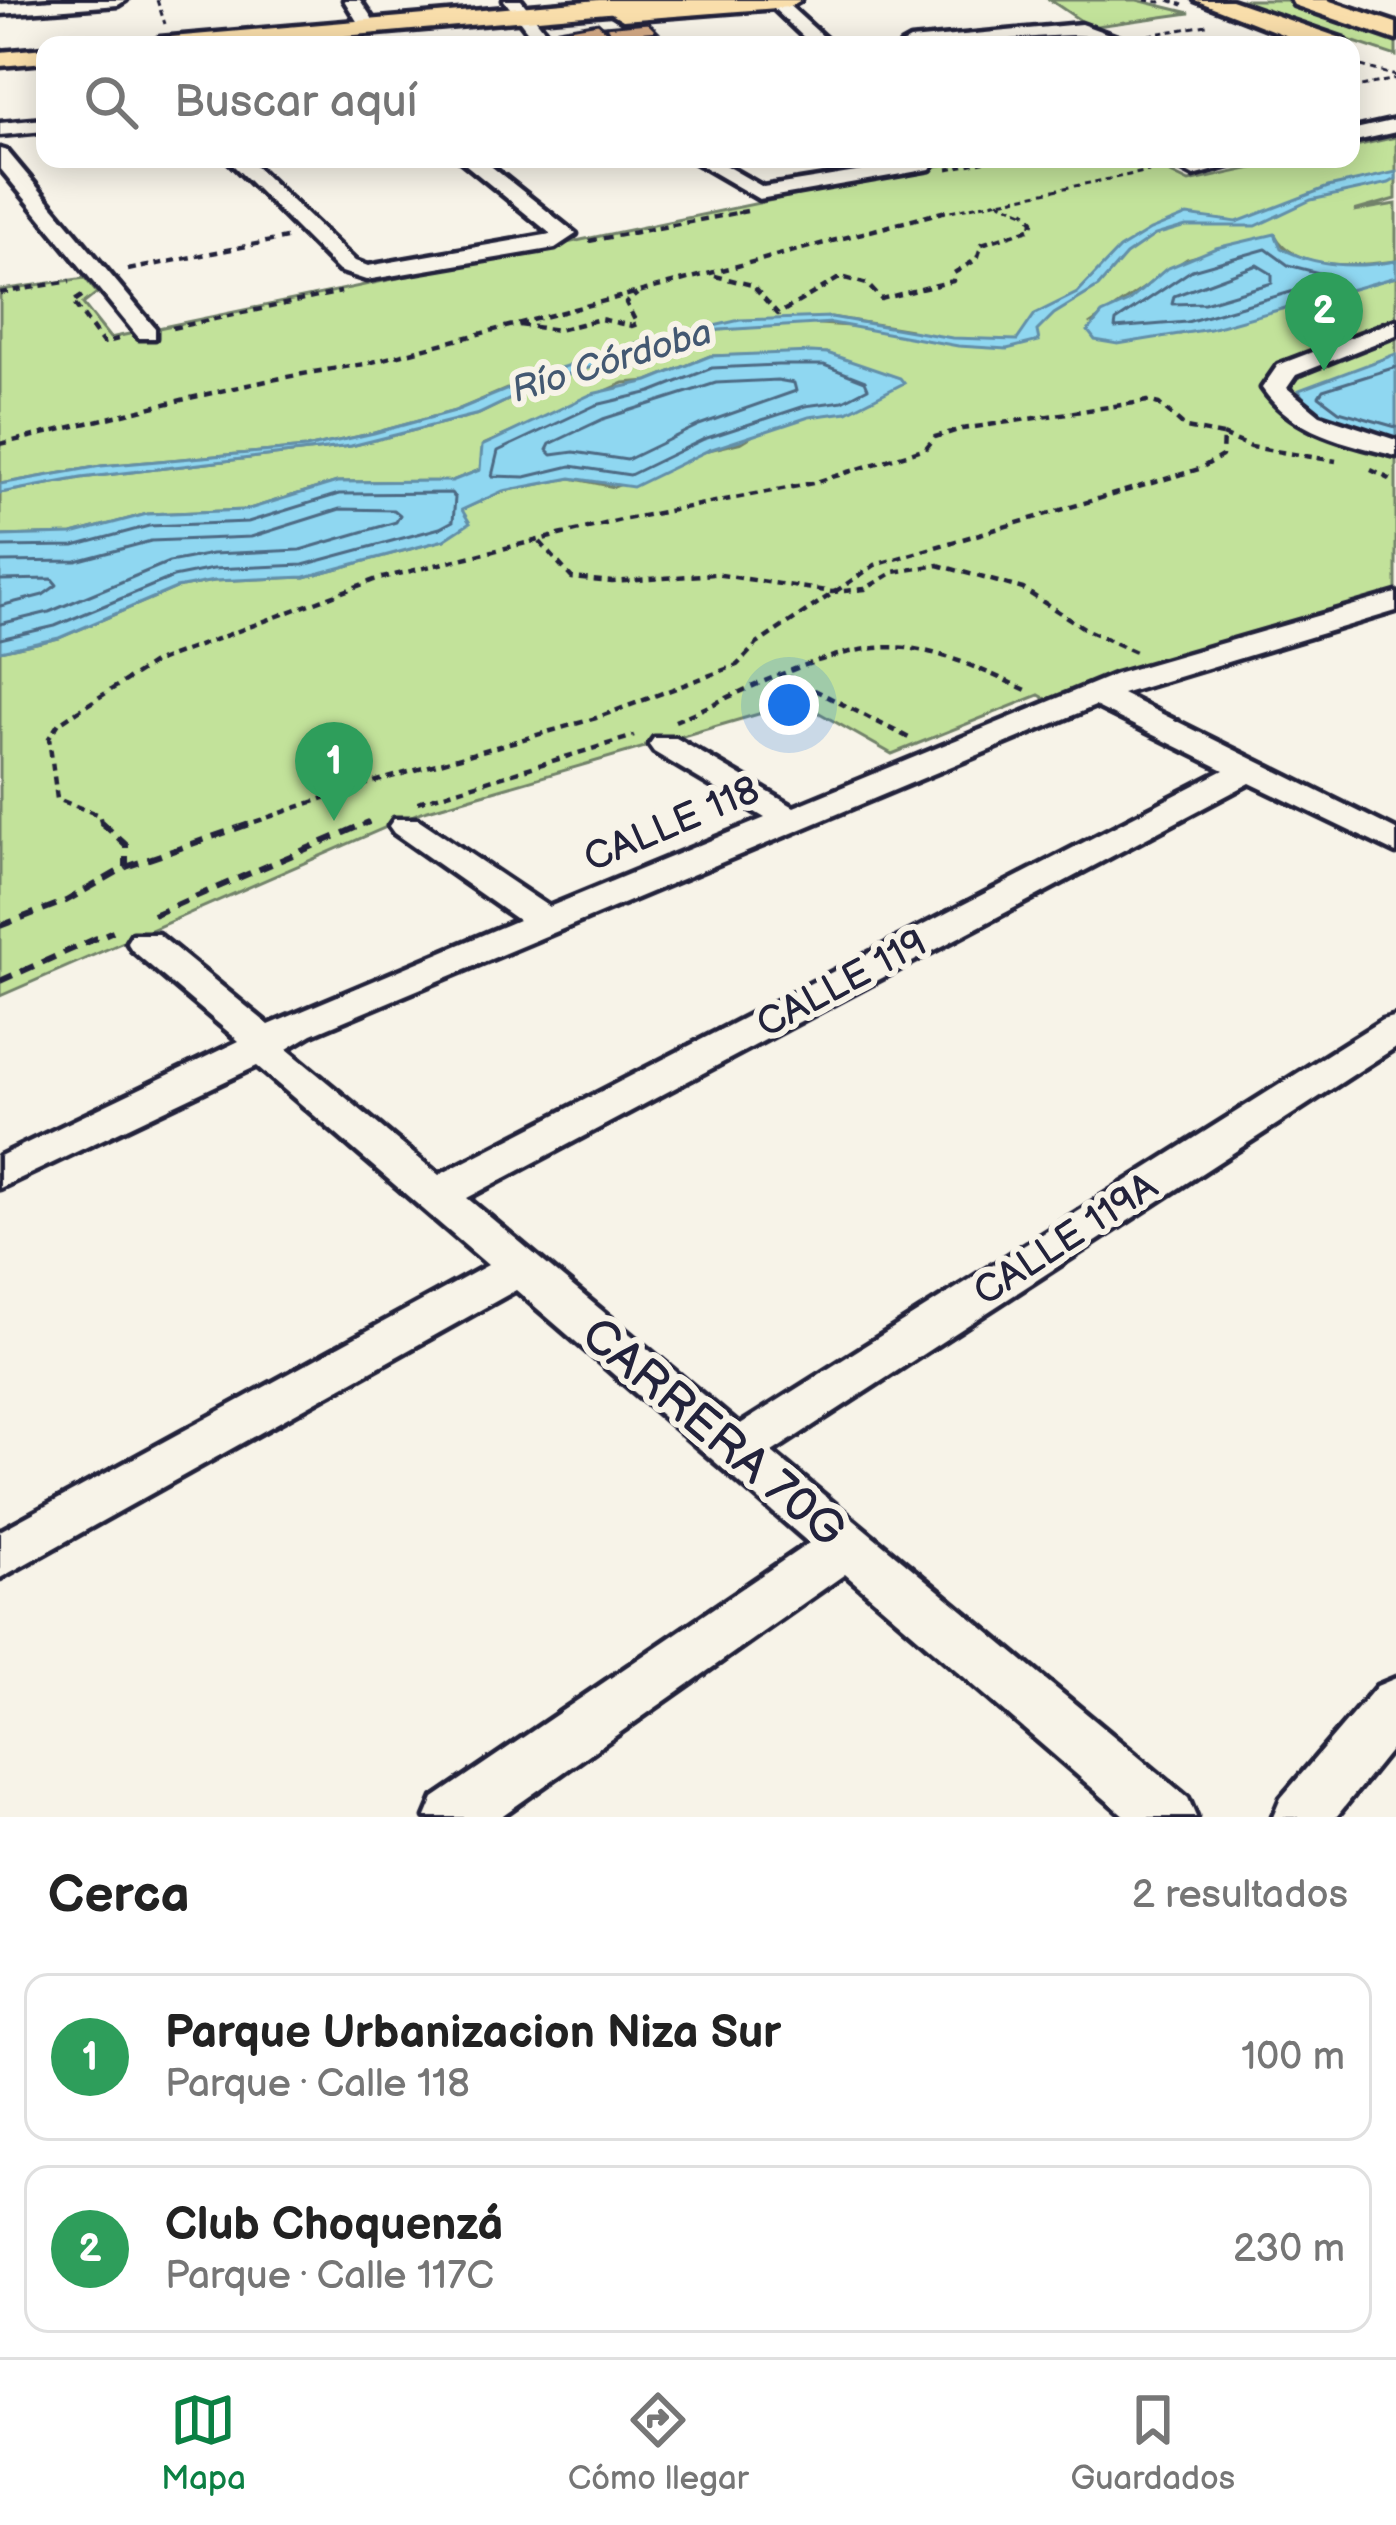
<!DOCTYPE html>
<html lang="es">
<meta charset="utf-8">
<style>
:root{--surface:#fff;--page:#f6f6f6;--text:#222;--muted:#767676;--line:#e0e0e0;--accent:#0b8043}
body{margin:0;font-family:"Balsamiq Sans",sans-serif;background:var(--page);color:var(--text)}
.you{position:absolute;left:789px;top:705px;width:42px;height:42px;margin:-30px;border:9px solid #fff;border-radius:50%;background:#1a73e8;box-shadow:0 0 0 18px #1a73e833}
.badge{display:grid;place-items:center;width:78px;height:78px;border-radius:50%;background:var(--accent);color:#fff;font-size:39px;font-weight:700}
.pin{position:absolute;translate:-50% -99px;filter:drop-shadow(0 3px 6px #0008)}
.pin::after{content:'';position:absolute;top:63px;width:42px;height:36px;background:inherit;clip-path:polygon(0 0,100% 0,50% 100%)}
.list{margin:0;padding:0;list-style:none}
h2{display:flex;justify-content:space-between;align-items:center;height:156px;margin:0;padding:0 48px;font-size:51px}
h2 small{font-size:39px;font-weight:400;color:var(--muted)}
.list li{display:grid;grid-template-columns:78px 1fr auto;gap:36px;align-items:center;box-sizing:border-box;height:168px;margin:0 24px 24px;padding:0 24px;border:3px solid var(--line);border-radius:24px}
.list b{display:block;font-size:45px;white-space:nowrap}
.list p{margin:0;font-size:39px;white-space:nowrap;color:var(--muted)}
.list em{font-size:39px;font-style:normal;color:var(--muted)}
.icon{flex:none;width:66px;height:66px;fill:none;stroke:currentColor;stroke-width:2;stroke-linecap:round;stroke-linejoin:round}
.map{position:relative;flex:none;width:1396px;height:1817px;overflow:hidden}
.search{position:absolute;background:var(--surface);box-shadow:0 6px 30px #0003;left:36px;right:36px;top:36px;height:132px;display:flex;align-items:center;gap:30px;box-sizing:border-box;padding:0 42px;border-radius:24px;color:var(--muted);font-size:45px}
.sheet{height:540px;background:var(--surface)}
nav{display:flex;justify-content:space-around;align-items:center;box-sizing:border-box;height:168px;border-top:3px solid var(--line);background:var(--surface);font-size:33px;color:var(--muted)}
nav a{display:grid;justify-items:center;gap:6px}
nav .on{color:var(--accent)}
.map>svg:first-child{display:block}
.green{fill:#c2e29a;stroke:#72826a;stroke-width:3}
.water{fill:#8fd7f1;stroke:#638fa8;stroke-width:3}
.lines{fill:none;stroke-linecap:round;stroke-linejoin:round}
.shore{stroke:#4e6a84;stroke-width:3}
.building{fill:#d6ac87;stroke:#22223b;stroke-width:3}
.minor-casing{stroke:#22223b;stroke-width:9}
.major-casing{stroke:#22223b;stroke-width:9}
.highway-casing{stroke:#22223b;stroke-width:9}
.path-far2{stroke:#22223b;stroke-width:3;stroke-dasharray:6 4.5;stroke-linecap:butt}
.path-far1{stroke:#22223b;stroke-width:4.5;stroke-dasharray:8 6;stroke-linecap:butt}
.path{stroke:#22223b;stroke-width:6;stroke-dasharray:14 9;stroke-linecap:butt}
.minor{fill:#f7f3e8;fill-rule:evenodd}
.major{fill:#f9deab;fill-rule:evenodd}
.highway{fill:#f9deab;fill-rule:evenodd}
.labels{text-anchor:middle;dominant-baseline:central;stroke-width:12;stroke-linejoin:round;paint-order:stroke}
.far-water-label{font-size:36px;font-style:italic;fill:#435872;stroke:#f7f3e8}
.street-label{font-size:39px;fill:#22223b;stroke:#f7f3e8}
.near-street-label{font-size:48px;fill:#22223b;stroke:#f7f3e8}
</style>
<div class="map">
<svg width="1396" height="1817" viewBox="0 0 1396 1817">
<rect width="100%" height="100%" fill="#f7f3e8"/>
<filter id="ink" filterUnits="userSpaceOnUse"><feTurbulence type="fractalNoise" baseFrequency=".00833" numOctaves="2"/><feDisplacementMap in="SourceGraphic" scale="24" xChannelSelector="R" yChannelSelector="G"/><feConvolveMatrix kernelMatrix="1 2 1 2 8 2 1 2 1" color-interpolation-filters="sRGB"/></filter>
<g filter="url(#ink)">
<g class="green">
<path d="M1050,0H1137L1190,13L1090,27Z"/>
<path d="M1228,0H1288L1396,38V56Z"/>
<path d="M1396,137V199L1354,211L1396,204V261C1359,266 1295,272 1275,235L1187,259L1092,323L1180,334L1396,277V592L1121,672L1050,701L1039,695L892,754L800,702L421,812L0,996V651L59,638L176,588L214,581L305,577L444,540L461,510L504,491L571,478L614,487L709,450L742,442L861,368L827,353L710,356L648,381L624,383L483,445L480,470L452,481L337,482L246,510L147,514L72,534L0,536V493L81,478L351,446L479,414L554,378L719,330L804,323L911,330L831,317L682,331L528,380L455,411L374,433L306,448L101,466L0,484V290L85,278L97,293L83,304L110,338L970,159H1142L1189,182L1294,159H1351V147Z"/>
</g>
<g class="water">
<path d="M1396,172V179L1389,183L1311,200L1256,226H1186L1155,235L1126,255L1098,287L1054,314L1037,331L1039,341L1007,349L958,346L832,323L719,330L554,378L479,414L351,446L81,478L0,493V484L101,466L306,448L374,433L455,411L557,369L639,343L740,320L831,317L952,338L1017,340L1035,314L1077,293L1119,249L1150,230L1187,215L1237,222L1328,187Z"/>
<path d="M1275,234L1281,248C1316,267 1358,268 1396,261V277L1210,329L1118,344L1095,340L1088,331L1102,314L1128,302L1166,269L1216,248Z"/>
<path d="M811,352L827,353L900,378L904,383L847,412L809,417L709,450L633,487L571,478L503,491L462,510L470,523L444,540L305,577L214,581L176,588L59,638L0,651V536L72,534L147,514L246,510L337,482L452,481L480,470L482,446L592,394L648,381L710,356Z"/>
<path d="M1396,354V440C1363,432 1313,425 1299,390Z"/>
</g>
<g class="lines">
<g class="shore">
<path d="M1266,249L1288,265L1323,274L1325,282L1187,322L1115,328L1116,321L1192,270Z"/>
<path d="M1257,265L1272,274V283L1204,303L1172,304L1174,296Z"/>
<path d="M778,365H824L865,381L868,388L843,401L805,406L704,439L630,475L571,466L525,477L492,476L498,451L596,405L651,392L712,368Z"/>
<path d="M1396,367L1323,390L1319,396L1339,411L1396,427"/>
<path d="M777,380L794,383L796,391L699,425L627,460L574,452L552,455L547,450L550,444L603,419L716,383Z"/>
<path d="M0,547L74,546L149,526L248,522L339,494L451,493L455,498L453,521L440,528L303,565L213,569L173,577L55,626L0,639"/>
<path d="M0,562L76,561L151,541L251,537L340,509L394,510L400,515L396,522L300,550L212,554L169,562L49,612L0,624"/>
<path d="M0,580L52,579L57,585L43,595L0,606"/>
</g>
</g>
<g class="building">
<path d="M598,22L613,36L571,41L559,29Z"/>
<path d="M648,22L658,32L613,36L604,26Z"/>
</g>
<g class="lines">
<g class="minor-casing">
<g id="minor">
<path d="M53,0H126L118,5L0,14V4Z"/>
<path d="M344,0H360L378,27L375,31H363Z"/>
<path d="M504,0H521L556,45H538Z"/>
<path d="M783,0L828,41L831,45H812L766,1Z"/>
<path d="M1081,24L1139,45C1116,45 1095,34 1073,35C1016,37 959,45 901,45L910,40Z"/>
<path d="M45,119V131L0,135V123Z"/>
<path d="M1396,120V132L1351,142V130Z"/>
<path d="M0,149L7,151L155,328V338H139L0,168Z"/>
<path d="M227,159H248L355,261L368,266L551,234L459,159H482L576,234L555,248L366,280L339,271Z"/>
<path d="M690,159H714L763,187L937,159L930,169L759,199Z"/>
<path d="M1162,159L1196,163L1253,159L1194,176Z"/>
<path d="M1396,320V335L1296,375L1287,388L1320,415L1396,440V456C1346,443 1292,433 1262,388L1278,365Z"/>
<path d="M1396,593V611L1122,694L1396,830V853L1250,783L467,1198L739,1425L1382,1020L1396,1016V1047L772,1452L1188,1798L1196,1817H1126L845,1574L500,1817H426L434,1798L809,1543L516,1290L0,1578V1531L488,1265L257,1066L0,1188V1156L239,1041L132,950L127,942L132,934H158L269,1025L518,920L394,833L389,826L394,819H418L549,907L765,818L654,752L649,745L654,738H676L794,807L1116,674ZM1095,706L1224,770L439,1175L287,1049L312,1034Z"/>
<path d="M1396,1678V1743L1336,1817H1273L1281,1798L1377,1686Z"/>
</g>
</g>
<g class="major-casing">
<g id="major">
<path d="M599,0H687L676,7L240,45H148L160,38Z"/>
<path d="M45,48V62L0,66V52Z"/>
</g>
</g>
<g class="highway-casing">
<g id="highway">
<path d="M685,0H801L789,7L623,20L610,12L623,4Z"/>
<path d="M1195,0H1231L1344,39L1348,45H1310Z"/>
<path d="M1291,0H1327L1396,23V40L1294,5Z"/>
</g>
</g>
<g class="path-far2">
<path d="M157,0L165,24"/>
<path d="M1145,0L1160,2L1155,0"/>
<path d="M1169,0L1183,5"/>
<path d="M1149,35L1207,25"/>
<path d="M1351,63L1396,76"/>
<path d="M1351,88L1396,79"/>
<path d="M948,169L997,159"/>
<path d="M998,201L1026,213"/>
<path d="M737,213L747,211"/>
<path d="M940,213L1149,171"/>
</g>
<g class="path-far1">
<path d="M589,241L747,211"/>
<path d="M128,270L286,238"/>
<path d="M715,276L752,285L778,314L841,277L867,284L881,299L953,281L954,273L977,259L982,244L1032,228L1033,221L1024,210"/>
<path d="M0,293L70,281"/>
<path d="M82,296L73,302L103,343L118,339"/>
<path d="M519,325L558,330L600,319L632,326L637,324L626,303L637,294"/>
<path d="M172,328L341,292"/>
<path d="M1223,435L1251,447L1336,461"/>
<path d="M0,444C122,416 242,381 365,364L950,210"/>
<path d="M1371,470L1396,482"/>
<path d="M540,542L572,578L612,582L715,574L832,592L865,589L894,572L938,565L1023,589L1087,630L1135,652"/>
<path d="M789,677L911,739"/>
<path d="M675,721C740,694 835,640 907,648C950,653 992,675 1031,692"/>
<path d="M418,802L634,736"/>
<path d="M102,825L99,815L57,799L49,738L59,723L153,663L374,580L621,520L813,483L926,448L935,437L962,429L1148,401L1159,404L1186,428L1223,435L1222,456L1199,469L875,565L757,644L737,665L596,718L350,789L246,825"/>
<path d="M362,825L372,821"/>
</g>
<g class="path">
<path d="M101,822L126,845V867"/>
<path d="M126,867L255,822"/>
<path d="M153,915L369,822"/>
<path d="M0,926L66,901L126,867"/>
<path d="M0,981L113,931"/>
</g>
<use href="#minor" class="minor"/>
<use href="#major" class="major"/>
<use href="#highway" class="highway"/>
</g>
</g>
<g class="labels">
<g class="far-water-label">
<text transform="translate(612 362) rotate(-17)">Río Córdoba</text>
</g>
<g class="street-label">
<text transform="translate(672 825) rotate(-23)">CALLE 118</text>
<text transform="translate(842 984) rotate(-28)">CALLE 119</text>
<text transform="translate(1066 1240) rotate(-33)">CALLE 119A</text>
</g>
<g class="near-street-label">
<text transform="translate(713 1433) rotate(40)">CARRERA 70G</text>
</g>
</g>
</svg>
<div class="you"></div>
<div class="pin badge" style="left:334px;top:821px;background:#2e9e5b">1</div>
<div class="pin badge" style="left:1324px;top:371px;background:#2e9e5b">2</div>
<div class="search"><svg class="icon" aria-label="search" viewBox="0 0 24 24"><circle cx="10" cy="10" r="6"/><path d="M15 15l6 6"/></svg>Buscar aquí</div>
</div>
<section class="sheet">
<h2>Cerca<small>2 resultados</small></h2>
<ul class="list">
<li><span class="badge" style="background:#2e9e5b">1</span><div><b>Parque Urbanizacion Niza Sur</b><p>Parque · Calle 118</p></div><em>100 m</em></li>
<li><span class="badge" style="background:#2e9e5b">2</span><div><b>Club Choquenzá</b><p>Parque · Calle 117C</p></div><em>230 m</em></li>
</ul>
</section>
<nav>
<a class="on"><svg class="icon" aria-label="map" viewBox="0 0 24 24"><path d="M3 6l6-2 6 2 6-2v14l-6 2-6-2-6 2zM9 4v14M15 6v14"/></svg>Mapa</a>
<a><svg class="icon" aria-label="directions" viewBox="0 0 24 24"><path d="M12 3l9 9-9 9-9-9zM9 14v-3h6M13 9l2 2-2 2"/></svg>Cómo llegar</a>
<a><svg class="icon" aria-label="saved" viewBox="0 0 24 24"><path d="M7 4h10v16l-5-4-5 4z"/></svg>Guardados</a>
</nav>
